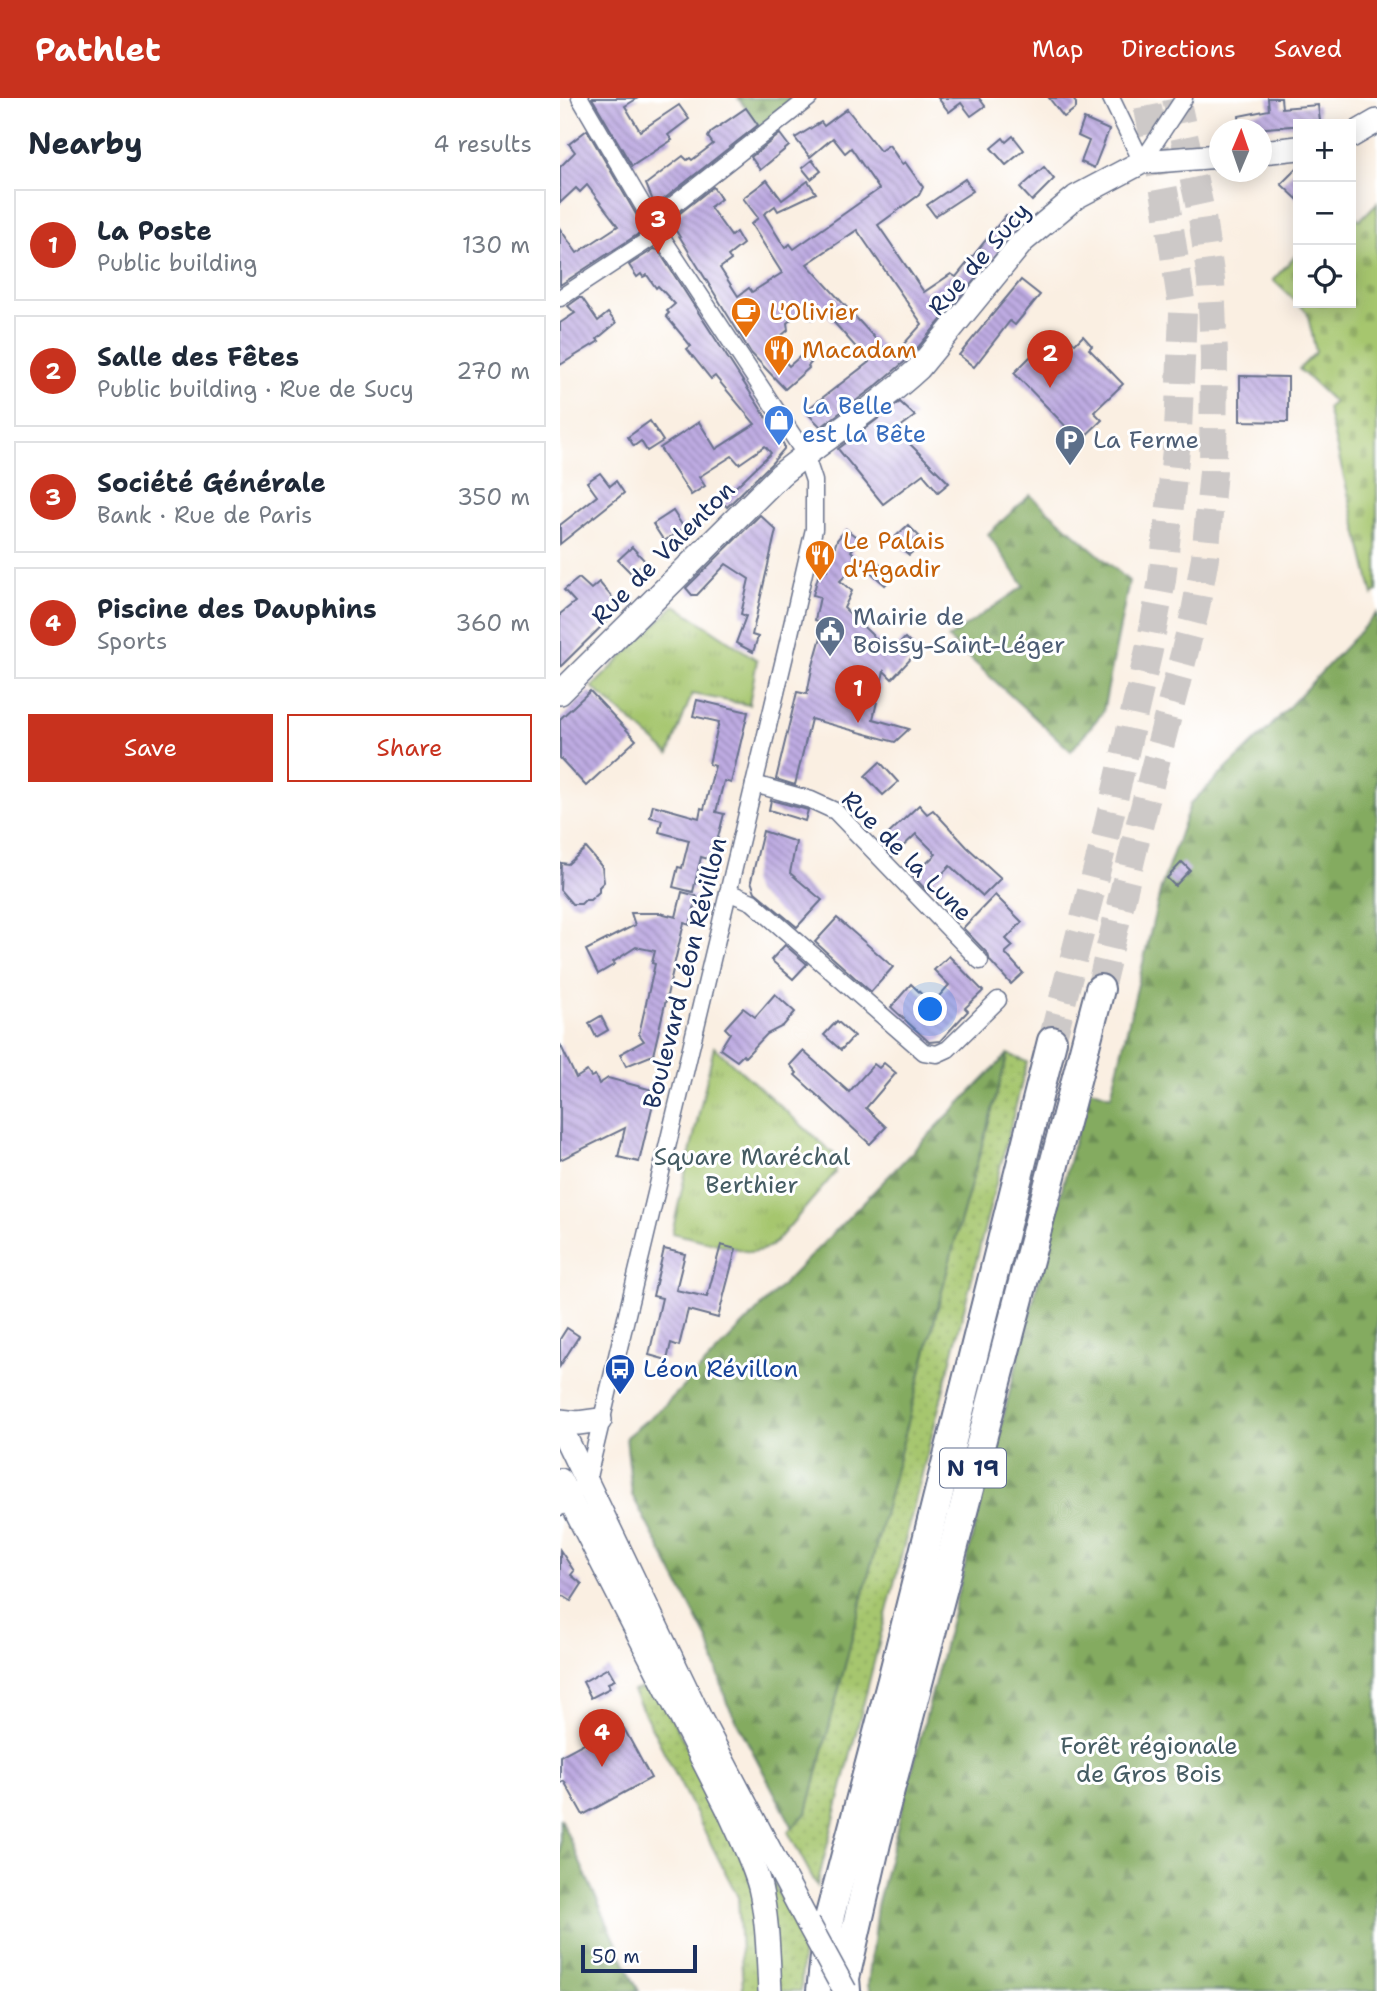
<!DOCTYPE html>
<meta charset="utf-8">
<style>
:root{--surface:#fff;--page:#f6f6f7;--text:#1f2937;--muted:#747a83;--line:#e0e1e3;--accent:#c8321e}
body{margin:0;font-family:"Shantell Sans",sans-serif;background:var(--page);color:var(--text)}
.controls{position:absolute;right:21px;top:21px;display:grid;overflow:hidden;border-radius:0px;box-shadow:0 4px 18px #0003}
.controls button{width:63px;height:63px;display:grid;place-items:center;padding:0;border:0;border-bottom:2px solid var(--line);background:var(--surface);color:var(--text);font:35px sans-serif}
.compass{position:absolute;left:649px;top:21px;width:63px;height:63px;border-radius:50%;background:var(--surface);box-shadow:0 4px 18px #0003;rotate:2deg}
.scale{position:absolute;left:21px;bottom:18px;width:116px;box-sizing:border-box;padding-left:7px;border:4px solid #1b2f5e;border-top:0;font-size:19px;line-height:24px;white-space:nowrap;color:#1b2f5e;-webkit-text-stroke:5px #fff;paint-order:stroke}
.you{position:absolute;left:371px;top:912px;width:24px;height:24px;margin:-18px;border:5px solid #fff;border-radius:50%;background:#1a73e8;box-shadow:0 0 0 10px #1a73e833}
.badge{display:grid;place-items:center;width:46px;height:46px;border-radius:50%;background:var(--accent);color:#fff;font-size:23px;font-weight:700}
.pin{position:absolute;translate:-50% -58px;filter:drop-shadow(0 2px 4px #0008)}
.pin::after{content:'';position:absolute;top:37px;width:24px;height:21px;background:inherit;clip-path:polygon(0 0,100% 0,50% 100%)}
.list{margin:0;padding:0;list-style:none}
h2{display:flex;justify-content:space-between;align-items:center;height:91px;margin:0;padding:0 28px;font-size:30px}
h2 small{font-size:23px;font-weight:400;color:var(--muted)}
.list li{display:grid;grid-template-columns:46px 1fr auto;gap:21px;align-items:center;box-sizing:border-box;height:112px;margin:0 14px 14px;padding:0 14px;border:2px solid var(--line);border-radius:0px}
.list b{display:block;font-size:26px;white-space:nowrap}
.list p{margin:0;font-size:23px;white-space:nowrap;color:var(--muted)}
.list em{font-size:23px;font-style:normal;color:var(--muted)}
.actions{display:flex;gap:14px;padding:21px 28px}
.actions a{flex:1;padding:16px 0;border:2px solid var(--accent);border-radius:0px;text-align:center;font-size:24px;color:var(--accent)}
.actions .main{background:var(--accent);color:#fff}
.icon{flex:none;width:38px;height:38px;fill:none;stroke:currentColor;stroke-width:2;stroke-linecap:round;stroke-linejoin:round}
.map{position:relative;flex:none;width:817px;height:1893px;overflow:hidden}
header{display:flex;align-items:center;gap:42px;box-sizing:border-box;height:98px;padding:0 35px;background:var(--accent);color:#fff}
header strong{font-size:33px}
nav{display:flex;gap:38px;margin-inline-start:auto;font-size:24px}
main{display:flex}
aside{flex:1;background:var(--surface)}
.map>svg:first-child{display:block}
.grass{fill:url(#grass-dots);stroke:#607a66;stroke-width:2}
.forest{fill:url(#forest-firs);stroke:#506d60;stroke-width:2}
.cemetery{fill:url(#cemetery-stones);stroke:#607a66;stroke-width:2}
.park{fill:url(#park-tufts);stroke:#607a66;stroke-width:2}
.building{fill:url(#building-back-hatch);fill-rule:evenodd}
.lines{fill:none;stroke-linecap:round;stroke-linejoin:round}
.highway-tunnel{stroke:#cdc9c8;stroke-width:28;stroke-dasharray:28 14;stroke-linecap:butt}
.street-casing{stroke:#69728c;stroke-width:19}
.secondary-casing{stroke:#69728c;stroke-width:26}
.highway-casing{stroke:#69728c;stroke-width:32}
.street{stroke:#fff;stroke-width:16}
.secondary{stroke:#fff;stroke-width:23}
.highway{stroke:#fff;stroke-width:28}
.secondary-bridge-casing{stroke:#69728c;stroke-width:26;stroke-linecap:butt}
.secondary-bridge{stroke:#fff;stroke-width:23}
.labels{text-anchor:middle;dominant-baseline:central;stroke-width:6;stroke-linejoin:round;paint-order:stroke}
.shield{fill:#fff;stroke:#5f6d8e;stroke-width:2}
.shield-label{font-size:23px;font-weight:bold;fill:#1b2f5e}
.street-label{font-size:24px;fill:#1b2f5e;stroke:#fff}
.food-label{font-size:24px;fill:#c56008;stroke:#fff;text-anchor:start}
.shop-label{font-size:24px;fill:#366cbe;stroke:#fff;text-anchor:start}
.service-label{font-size:24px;fill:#4e5e75;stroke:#fff;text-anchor:start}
.park-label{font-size:24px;fill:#455c63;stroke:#fff}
.transit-label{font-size:24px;fill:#164399;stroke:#fff;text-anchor:start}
</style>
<header>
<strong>Pathlet</strong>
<nav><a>Map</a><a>Directions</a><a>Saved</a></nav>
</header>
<main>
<aside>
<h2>Nearby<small>4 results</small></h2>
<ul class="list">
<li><span class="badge">1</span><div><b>La Poste</b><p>Public building</p></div><em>130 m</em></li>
<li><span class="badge">2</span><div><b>Salle des Fêtes</b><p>Public building · Rue de Sucy</p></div><em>270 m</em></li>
<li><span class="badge">3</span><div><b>Société Générale</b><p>Bank · Rue de Paris</p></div><em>350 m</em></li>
<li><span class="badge">4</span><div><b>Piscine des Dauphins</b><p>Sports</p></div><em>360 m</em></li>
</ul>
<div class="actions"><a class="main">Save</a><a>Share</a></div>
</aside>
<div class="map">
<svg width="817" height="1893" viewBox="0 0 817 1893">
<defs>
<pattern id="grass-dots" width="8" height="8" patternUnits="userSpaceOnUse" patternTransform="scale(1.75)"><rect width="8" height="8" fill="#a6c66e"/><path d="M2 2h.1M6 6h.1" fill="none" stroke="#8eaa62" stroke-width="1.8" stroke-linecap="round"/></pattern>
<pattern id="forest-firs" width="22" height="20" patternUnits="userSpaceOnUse" patternTransform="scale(1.75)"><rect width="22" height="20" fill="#84ab61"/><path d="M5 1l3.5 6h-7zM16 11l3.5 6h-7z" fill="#6b8c53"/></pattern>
<pattern id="cemetery-stones" width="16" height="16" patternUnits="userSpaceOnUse" patternTransform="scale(1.75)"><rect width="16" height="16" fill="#a6c66e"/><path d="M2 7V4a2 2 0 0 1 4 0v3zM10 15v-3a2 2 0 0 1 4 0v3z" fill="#8eaa62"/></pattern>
<pattern id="park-tufts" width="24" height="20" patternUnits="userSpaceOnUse" patternTransform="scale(1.75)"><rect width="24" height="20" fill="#a6c66e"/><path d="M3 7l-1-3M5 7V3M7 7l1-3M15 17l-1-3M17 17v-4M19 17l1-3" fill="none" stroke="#8eaa62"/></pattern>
<pattern id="building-back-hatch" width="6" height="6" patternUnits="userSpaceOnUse" patternTransform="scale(1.75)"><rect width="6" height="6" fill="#beabe2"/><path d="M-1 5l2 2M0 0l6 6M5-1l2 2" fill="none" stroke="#9a8cba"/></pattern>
</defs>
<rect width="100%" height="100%" fill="#fff"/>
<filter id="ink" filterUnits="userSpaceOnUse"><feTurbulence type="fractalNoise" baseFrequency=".0143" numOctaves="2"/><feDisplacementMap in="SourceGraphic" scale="14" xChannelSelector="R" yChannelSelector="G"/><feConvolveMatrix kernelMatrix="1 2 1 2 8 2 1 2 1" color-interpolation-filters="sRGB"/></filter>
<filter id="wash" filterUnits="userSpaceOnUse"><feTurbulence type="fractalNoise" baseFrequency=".00686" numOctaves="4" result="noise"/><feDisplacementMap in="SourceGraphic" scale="28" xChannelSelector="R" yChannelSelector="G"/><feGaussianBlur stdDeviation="1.57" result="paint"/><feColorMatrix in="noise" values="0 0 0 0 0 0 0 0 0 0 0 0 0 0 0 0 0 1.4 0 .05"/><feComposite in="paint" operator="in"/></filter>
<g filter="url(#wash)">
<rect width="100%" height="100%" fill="#faefe2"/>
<g class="grass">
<path d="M448,956L467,964L257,1788L228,1734L247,1714L396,1139Z"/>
<path d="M93,1585L179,1747L196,1802L202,1893H183L178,1799L73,1593Z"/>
<path d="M194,1748L243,1841L241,1893H218Z"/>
</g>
<g class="forest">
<path d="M178,0H236L199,28Z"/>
<path d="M470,397L569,483L543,614L511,653L388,540L464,488L428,436Z"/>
<path d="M817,515V1893H311L308,1887L317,1808L528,990L551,998L601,790L630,706L710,629Z"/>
<path d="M448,956L396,1139L247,1714L233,1730L167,1605L148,1542L72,1397L66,1339L105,1307Z"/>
<path d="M0,1720L73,1882L79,1893H0Z"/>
</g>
<path class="cemetery" d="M817,105V493L813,497L767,310L774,304L739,271L756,254L747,214L713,182L738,155V205H791V115L800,122Z"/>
<g class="park">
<path d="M115,507L197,562L189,607L132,596L109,656L32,589Z"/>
<path d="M154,949L276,1058L275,1075L222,1137L211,1148L202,1152L190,1154L112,1135Z"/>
</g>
<g id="blocks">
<g class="building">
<path d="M32,0H78L65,8L80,33L119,7L129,21L108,37L112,42L72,68Z"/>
<path d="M378,0H419L425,8L411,18L401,5L389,14Z"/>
<path d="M489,0H512L516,5V10L504,19Z"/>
<path d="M708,0H721L722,10L758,7L760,23H756L757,26L680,32L679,18L709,12Z"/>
<path d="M186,10L198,27L99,105L93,103L86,86L123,58L127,62L130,60L132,62L153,46L148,39L151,34Z"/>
<path d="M287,11L320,53L329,47L342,66L345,64L363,89L359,97L318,127L364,194L391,176L396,179L446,117L449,120L451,117L460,128L349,260L317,287L261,329L245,313L309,264L263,212L252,221L244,211L227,225L228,232L210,247L229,268L243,256L251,265L248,268L249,270L225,291L191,255L110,123L153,89L161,101L150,109L171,138L176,134L183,146L168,158L171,162L160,170L178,198L189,190L192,194L222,175L191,126L198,120L183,100L207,82L222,102L248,83L256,95L218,113L215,108L204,116L225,150L230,146L234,151L319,91L291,50L285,55L273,40L250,59L235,40L261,24L264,28ZM297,132L362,226L332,259L247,166Z"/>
<path d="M524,21L549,32L534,70L521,64L529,43L518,38Z"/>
<path d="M27,32L84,130L83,133L0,187V131L17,155L58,128L27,87L20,94L16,90L0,105V69L15,54L9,46Z"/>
<path d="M220,36L229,48L200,72L191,59Z"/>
<path d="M453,38L464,52L446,67L431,50L443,40L446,44Z"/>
<path d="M252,62L261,73L251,81L242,70Z"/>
<path d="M484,69L494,81L472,103L460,90Z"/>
<path d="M738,69V102L721,86Z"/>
<path d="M405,81L413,93L375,118L367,107Z"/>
<path d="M94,151L98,152L224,347V351L211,366L167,409L161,403L211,355L205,348L179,366L172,358L139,379L145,388L131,397L100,350L139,324L156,351L195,326L155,278L151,281L127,251L131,248L106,218L109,215L107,213L115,206L98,188L96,190L87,177L83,179L81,176L77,179L69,167Z"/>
<path d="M461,182L480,197L455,227L450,223L414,269L399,257Z"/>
<path d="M19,200H22L38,223L48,215L56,225L37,241L39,243L0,267V225L15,215L8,208Z"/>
<path d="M507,237L515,246L523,238L532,248L529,251L563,286L534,314L542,322L520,343L454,275L475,254L481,260Z"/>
<path d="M680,278L728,279V324L680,323Z"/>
<path d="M340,304L355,318L336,332L389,385L378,394L363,376L323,406L278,351Z"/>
<path d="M90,323L103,343L87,353L81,343L74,348L68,339Z"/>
<path d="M40,375L50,388L56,383L64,395L0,446V427L37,398L27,384Z"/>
<path d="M113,413L124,430L104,443L93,426Z"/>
<path d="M200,417L216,432L192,537L198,539L193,554L176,545L186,518L181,516L189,481L166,466L137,497H132L126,490Z"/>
<path d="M348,427L359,438L353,444L358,449L349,457L332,442Z"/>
<path d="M286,431L300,442L291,453L300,463L280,483L292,493L284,510L331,555L345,540L358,553L332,581L324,573L313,621L349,631L335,644L251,621L235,687L216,681L237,594L247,596L252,571L265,525L255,522L260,499L253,497L260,471L267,472L277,442Z"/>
<path d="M72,449L85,463L72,476L58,462Z"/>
<path d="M316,462L333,478L325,487L307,471Z"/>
<path d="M19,480L31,491L39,484L58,506L51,514L53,517L0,569V516L15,504L4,492Z"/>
<path d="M30,593L76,642L26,688L0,660V621Z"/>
<path d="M137,602L188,614L171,685L164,683L156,714L164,716L152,762L141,759L133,794L113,789L118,769L122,770L129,742L99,734L102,722L90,719L93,707L139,720L141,710L144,711L155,668L149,666L159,624L133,618Z"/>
<path d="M320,664L338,684L323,697L305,678Z"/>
<path d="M211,702L248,712L245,723L209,712Z"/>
<path d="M359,707L367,716L373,712L407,749L441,780L423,798L390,768L366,792L353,778L376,756L356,736L333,758L320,744Z"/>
<path d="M203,733L236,744L230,775L262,802L237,829L195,794L191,783Z"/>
<path d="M26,750L42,769L44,784L39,789V794L30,802H25L21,806H12L0,792L1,765L8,766Z"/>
<path d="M622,764L630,772L615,788L607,780Z"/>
<path d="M122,794L137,798L130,827L124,825L93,957L66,968L60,956L84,943L79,936L95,866L92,865L95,853L76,849L53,864L55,866L38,876L26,852L75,827L71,815H100L116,819Z"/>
<path d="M435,797L462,824L446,841L453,848L445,855L463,875L451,886L430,863L428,856L403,830Z"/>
<path d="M277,820L333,869L311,894L255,844Z"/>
<path d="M225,847L247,866L233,881L211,862Z"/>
<path d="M389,858L423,893L405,910L408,913L380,943L369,944L331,909L351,886L372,906L389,887L374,872Z"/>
<path d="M215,896L235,914L223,928L207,936L185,959L183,957L177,963L160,951L170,935L165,930L183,910L195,919Z"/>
<path d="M41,918L48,932L36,939L29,925Z"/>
<path d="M277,923L294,938L281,952L264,937Z"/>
<path d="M0,946L16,980L27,973L31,979L35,977L39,986L48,980L96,993L79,1064L58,1059L65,1030L0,1062Z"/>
<path d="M243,953L289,994L314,966L319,970L324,965L336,975L306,1010L326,1029L310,1046L235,977L237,975L230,967Z"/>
<path d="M161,1147L176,1151L158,1220L128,1212L119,1248L111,1245L107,1262L89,1257L102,1200L93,1198L104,1151L125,1156L116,1192L147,1199Z"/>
<path d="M7,1230L19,1238L0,1268V1241Z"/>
<path d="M0,1452L14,1473L11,1477L22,1486L11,1503L0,1496Z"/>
<path d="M48,1570L55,1582L48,1585L50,1590L31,1600L23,1584Z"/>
<path d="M61,1625L91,1680L23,1717L4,1683L0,1685V1658Z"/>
</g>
</g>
</g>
<g filter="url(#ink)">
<use href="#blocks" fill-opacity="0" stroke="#69728c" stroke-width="2"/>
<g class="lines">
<g class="highway-tunnel">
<path d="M540,891L579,729L635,514L645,460L653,373L654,257L651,182L642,119L616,0"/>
<path d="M492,943L544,744L589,552L602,482L618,333L623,215L605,98L586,0"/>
</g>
<g class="street-casing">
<g id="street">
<path d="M551,0L582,64L624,0"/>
<path d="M93,123L249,0"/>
<path d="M0,200L99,135"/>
<path d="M194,686L251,702L275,713L420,863"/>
<path d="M168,794L192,804L364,954L377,956L388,951L438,902"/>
<path d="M0,1409L27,1383L226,553L254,431V383L245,356L99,135L20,0"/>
</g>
</g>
<g class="secondary-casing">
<g id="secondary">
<path d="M791,38L817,23"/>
<path d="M702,54L738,50"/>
<path d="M0,595L220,377C265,340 316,310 359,270L463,143L516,99L582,64L660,58"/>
<path d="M0,1323L18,1325L40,1322"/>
<path d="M0,1328L140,1620L248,1825"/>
<path d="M0,1382L169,1713C180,1738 193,1763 200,1789C208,1823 208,1858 210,1893"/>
</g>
</g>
<g class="highway-casing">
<g id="highway">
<path d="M261,1893L270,1817L332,1582L492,943"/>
<path d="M286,1893L285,1880L316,1745L540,891"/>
</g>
</g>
<use href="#street" class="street"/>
<use href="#secondary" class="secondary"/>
<use href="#highway" class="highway"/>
<g class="secondary-bridge-casing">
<path id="secondary-bridge" d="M248,1825L285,1893"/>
</g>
<use href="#secondary-bridge" class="secondary-bridge"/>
</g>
</g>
<defs>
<g id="cafe-pin" transform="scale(1.575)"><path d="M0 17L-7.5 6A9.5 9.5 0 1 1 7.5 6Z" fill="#e8710a" stroke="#fff"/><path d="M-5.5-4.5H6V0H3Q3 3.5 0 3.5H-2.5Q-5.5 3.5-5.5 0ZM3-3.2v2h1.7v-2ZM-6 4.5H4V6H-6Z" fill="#fff"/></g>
<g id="restaurant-pin" transform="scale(1.575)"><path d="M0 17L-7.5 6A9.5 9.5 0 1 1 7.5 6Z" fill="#e8710a" stroke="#fff"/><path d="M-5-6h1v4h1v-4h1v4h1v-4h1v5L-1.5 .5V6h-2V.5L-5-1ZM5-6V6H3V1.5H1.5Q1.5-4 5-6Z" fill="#fff"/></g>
<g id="shop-pin" transform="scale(1.575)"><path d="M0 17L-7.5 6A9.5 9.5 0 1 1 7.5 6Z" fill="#3f7fe0" stroke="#fff"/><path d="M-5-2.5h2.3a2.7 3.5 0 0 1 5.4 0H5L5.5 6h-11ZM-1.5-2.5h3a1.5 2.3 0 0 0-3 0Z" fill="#fff"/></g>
<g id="parking-pin" transform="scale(1.575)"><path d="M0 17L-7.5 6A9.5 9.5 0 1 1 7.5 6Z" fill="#5c6f8a" stroke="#fff"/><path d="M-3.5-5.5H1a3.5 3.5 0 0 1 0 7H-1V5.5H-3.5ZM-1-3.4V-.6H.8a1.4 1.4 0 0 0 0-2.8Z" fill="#fff"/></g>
<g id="civic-pin" transform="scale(1.575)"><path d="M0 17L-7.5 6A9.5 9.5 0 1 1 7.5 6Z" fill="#5c6f8a" stroke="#fff"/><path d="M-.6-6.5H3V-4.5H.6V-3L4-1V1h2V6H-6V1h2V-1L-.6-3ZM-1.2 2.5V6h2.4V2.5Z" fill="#fff"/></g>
<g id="bus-pin" transform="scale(1.575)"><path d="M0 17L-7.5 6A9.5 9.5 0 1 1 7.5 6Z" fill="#1a4fb4" stroke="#fff"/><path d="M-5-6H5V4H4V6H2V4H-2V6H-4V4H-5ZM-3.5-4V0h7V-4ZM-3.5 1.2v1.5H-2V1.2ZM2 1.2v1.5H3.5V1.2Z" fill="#fff"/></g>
</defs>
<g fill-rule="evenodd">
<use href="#cafe-pin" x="186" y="214"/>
<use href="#restaurant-pin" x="219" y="252"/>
<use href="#shop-pin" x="219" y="322"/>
<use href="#parking-pin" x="510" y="342"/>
<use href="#restaurant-pin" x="260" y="457"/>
<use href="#civic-pin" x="270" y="533"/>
<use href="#bus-pin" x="60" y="1271"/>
</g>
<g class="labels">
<rect class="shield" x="380" y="1350.5" width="66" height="39" rx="5"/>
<g class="shield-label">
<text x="413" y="1370">N 19</text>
</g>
<g class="street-label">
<text transform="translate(419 161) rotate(-49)">Rue de Sucy</text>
<text transform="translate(103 455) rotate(-45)">Rue de Valenton</text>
<text transform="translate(347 758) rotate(45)">Rue de la Lune</text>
<text transform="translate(125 875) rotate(-76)">Boulevard Léon Révillon</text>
</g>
<g class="food-label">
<text x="209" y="214">L'Olivier</text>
<text x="242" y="252">Macadam</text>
<text x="283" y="443">Le Palais<tspan x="283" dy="28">d'Agadir</tspan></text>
</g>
<g class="shop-label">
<text x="242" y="308">La Belle<tspan x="242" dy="28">est la Bête</tspan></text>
</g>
<g class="service-label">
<text x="533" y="342">La Ferme</text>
<text x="293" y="519">Mairie de<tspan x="293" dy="28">Boissy-Saint-Léger</tspan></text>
</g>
<g class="park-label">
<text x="192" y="1059">Square Maréchal<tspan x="192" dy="28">Berthier</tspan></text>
<text x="589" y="1648">Forêt régionale<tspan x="589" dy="28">de Gros Bois</tspan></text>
</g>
<g class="transit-label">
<text x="83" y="1271">Léon Révillon</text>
</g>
</g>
</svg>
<div class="controls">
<button>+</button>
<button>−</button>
<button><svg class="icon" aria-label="locate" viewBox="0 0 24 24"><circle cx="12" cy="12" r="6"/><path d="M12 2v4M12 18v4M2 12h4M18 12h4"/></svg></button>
</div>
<svg class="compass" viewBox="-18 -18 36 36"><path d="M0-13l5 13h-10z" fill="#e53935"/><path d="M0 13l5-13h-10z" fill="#747a83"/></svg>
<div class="scale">50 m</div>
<div class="you"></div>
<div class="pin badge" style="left:298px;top:625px">1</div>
<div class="pin badge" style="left:490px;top:290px">2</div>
<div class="pin badge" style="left:98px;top:156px">3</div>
<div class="pin badge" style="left:42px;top:1669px">4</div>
</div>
</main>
